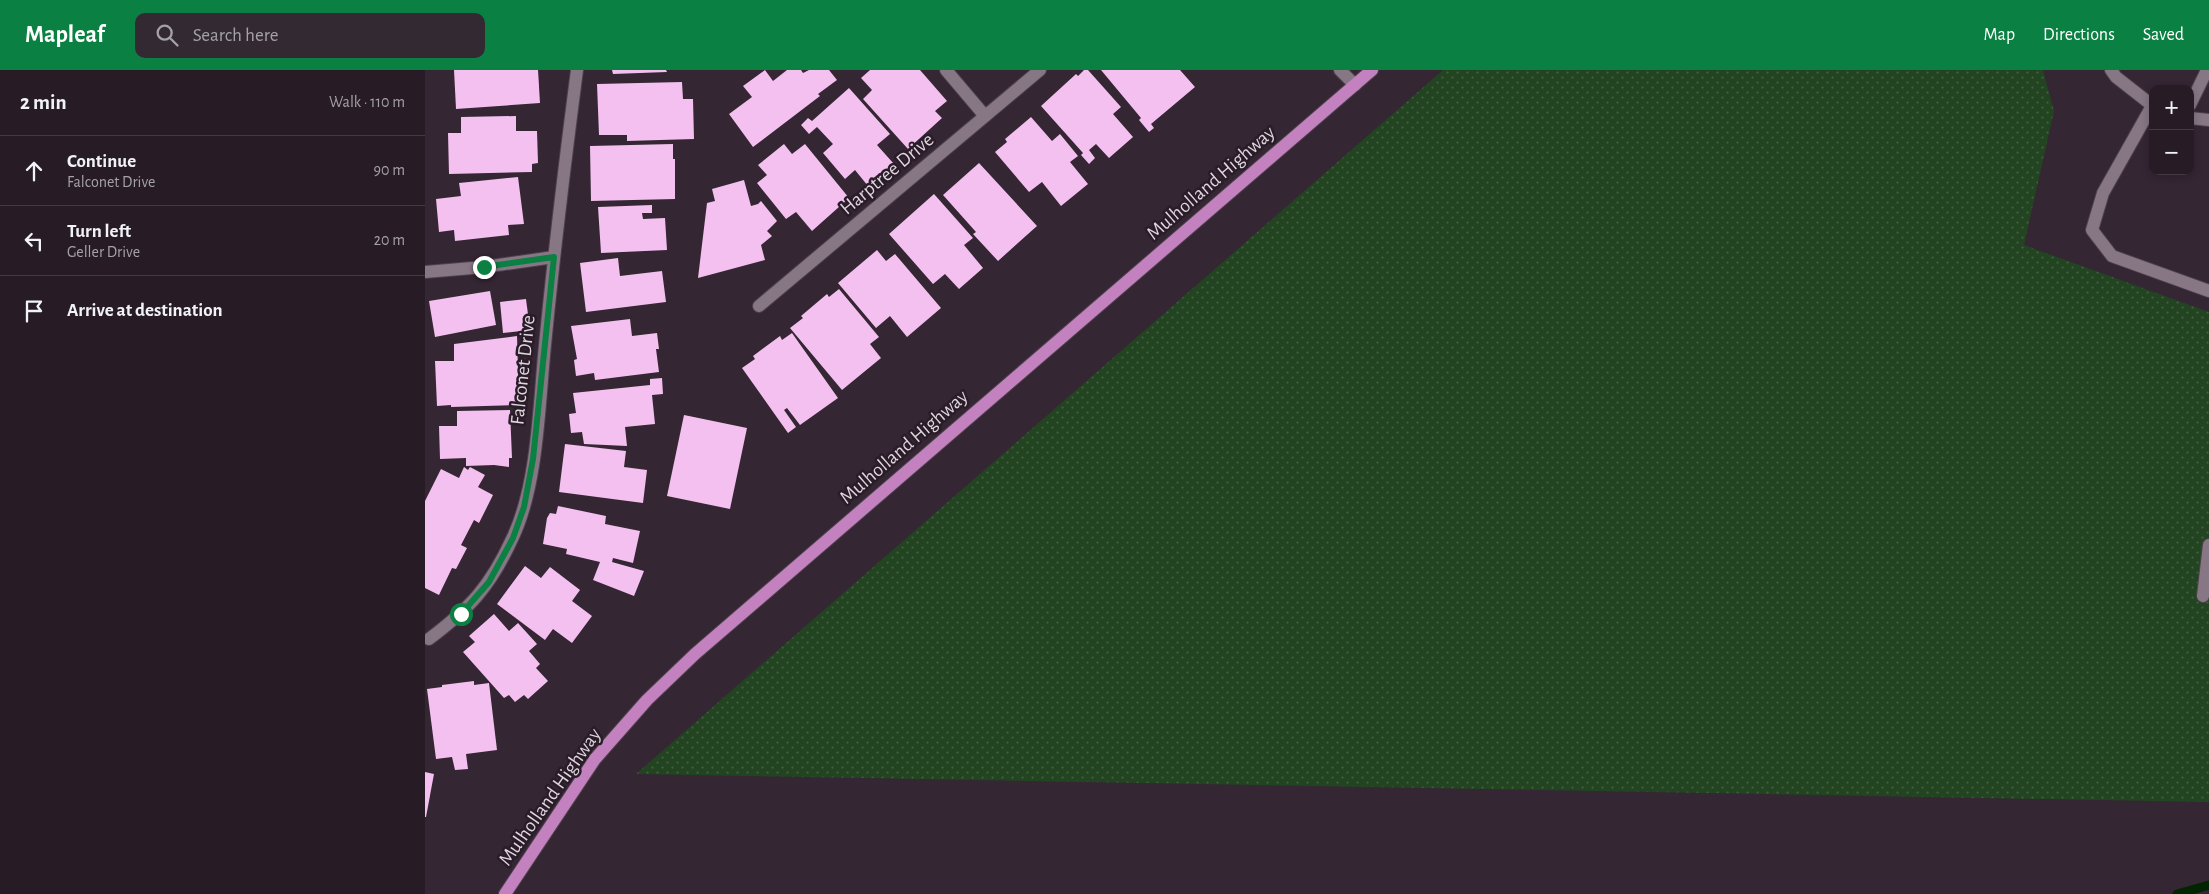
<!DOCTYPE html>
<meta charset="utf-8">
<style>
:root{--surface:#271c26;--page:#332932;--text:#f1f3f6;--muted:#a4a1a7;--line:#433a43;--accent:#0b8043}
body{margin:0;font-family:"Alegreya Sans",sans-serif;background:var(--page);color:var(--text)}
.controls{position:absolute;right:15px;top:15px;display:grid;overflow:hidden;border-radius:10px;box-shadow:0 2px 8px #0003}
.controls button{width:45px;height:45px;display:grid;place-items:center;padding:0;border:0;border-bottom:1px solid var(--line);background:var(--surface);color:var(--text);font:25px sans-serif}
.stop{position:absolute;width:15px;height:15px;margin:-11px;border:4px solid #0b8043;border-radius:50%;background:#fff}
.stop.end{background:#0b8043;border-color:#fff;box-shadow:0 1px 5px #0008}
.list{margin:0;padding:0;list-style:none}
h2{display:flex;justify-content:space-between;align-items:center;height:65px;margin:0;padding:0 20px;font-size:21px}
h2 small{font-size:16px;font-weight:400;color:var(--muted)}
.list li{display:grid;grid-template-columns:32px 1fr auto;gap:15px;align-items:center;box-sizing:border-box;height:70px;padding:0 20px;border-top:1px solid var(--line)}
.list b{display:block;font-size:19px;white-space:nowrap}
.list p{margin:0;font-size:16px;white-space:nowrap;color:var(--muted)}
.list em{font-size:16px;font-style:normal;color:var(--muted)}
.icon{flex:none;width:28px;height:28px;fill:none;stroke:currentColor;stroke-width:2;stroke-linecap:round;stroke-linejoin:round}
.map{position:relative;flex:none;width:1784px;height:824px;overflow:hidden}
header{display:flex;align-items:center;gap:30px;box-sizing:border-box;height:70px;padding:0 25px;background:var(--accent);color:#fff}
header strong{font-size:24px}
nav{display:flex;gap:28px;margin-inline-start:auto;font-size:18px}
.search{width:350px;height:45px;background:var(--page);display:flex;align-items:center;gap:12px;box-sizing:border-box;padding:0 18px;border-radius:10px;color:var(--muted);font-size:19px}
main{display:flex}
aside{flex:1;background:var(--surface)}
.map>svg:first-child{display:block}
.grass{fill:url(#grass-dots)}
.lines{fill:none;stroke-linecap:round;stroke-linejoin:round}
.stream{stroke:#002500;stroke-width:9}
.building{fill:#f4c0ef}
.minor-casing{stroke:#4e424d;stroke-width:14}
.major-casing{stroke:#4e424d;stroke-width:14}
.minor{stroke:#877785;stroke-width:12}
.major{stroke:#c481bf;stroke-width:12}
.route{stroke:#0b8043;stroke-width:6}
.labels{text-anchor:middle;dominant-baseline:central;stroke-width:5;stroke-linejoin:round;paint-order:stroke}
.street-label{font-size:20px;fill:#ded5dd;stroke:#2a1d29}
</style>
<header>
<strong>Mapleaf</strong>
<div class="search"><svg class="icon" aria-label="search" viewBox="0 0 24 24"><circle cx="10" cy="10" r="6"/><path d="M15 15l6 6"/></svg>Search here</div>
<nav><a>Map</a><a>Directions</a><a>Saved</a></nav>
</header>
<main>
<aside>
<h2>2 min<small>Walk · 110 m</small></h2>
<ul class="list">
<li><svg class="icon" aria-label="ahead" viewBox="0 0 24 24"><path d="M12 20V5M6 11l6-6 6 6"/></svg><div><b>Continue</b><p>Falconet Drive</p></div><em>90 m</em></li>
<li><svg class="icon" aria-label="left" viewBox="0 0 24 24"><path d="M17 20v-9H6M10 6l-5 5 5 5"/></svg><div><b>Turn left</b><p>Geller Drive</p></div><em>20 m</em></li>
<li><svg class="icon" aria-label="arrive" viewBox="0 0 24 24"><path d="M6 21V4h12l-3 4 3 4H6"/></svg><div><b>Arrive at destination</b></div></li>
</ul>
</aside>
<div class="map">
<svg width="1784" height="824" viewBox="0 0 1784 824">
<defs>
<pattern id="grass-dots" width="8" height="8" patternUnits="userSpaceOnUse" patternTransform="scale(1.25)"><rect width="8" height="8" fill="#224420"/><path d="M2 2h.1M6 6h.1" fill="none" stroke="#425e40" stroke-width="1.8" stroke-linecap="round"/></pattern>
</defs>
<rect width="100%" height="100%" fill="#342633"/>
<path class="grass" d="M1018,0H1618L1629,41L1599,175L1784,242V732L211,704Z"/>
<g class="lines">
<path class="stream" d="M1752,824L1784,815"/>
</g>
<g class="building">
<path d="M29,0H113L115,33L31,39Z"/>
<path d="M187,0H241L242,2L188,4Z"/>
<path d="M340,0L348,11L362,0H376L378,3L384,0H404L412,10L393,24L395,26L328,77L304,44L327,27L318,16Z"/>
<path d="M445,0H495L522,31L510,41L517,48L483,79L438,29L447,20L436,8Z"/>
<path d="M659,0H663L696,37L688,44L708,67L684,88L671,74L664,80L670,88L664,94L656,85L658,83L616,36L651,4L653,6Z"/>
<path d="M676,0H755L770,17L726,54L729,58L724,62L714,50L716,48Z"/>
<path d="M257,12L258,29H268L269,69L202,71V65H174L172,14Z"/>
<path d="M424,18L465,64L452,75L469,94L443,116L430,100L420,109L398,83L408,74L392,57L384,64L376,55L383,48L387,51Z"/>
<path d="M91,46V61H112L113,93L107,94V102L24,104L23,63H36V47Z"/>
<path d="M606,47L627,71L635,64L653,86L645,92L663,114L636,136L617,112L604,122L570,82L582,72L580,69Z"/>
<path d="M248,74V89H250V129L166,131L165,76Z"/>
<path d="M359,74L367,84L380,74L424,128L387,161L371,142L361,149L332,113L342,105L333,95Z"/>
<path d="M554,93L612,156L573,191L548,164L551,162L518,125Z"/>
<path d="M93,107L99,154L83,155L84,165L30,171L29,160L14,162L11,129L36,126L34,113Z"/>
<path d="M319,110L326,136L333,134L336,131L352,151L342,161L347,166L336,175L340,190L273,208L282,133L290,131L287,119Z"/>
<path d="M509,124L548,168L539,175L558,198L534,219L520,204L508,214L464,164Z"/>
<path d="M227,135V143H217L218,149L240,148L242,180L176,183L173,137Z"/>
<path d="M452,180L461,191L470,184L516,238L482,267L465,246L451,258L413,213Z"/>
<path d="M193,188L195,206L237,201L241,232L161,242L155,193Z"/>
<path d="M414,219L454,267L445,274L456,288L417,320L365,258L378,248L376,246L402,224L404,227Z"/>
<path d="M65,221L71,255L10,267L4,231Z"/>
<path d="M101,229L105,260L78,263L75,232Z"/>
<path d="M205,249L207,266L232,263L234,279H231L234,302L170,310L169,303L151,306L149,290L152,289L146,256Z"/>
<path d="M367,263L413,328L375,355L362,338L359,340L371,357L363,363L317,298L330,289L328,286L355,266L357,270Z"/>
<path d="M92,266L94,335L26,337V335L12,336L10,291H29V274Z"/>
<path d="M237,308L238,324L227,325L230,354L200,357L202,376L159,374L157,362L146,363L144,344L151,343L148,323L225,315V309Z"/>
<path d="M85,340L87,388H84V397L69,395L41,396V388L15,389L14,356H32V341Z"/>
<path d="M259,345L322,358L305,439L242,426Z"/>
<path d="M140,374L201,381L199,397L222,400L218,433L134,422Z"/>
<path d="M39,397L43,400L45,397L60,405L53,417L68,425L54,453L49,450L36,475L42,478L31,499L27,498L14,525L0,518V431L16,399L34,408Z"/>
<path d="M133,436L181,446L180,454L215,461L208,493L188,488L187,492L219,501L209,526L168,510L175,492L141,484L142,479L118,474L122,448L125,443L131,444Z"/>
<path d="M100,496L116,508L125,497L155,520L147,531L167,546L147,573L128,559L120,570L72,534Z"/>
<path d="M69,544L84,561L93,553L112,574L104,581L115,594L111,598L123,611L103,629L99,625L90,632L84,625L79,628L38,582L50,572L44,566Z"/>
<path d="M49,611V615L64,613L72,680L41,684L43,699L30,700L27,687L11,689L2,619L17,617V615Z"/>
<path d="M0,702L9,704L1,747H0Z"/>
</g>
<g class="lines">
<g class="minor-casing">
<g id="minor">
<path d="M521,0L560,46"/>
<path d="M915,0L930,15"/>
<path d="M1686,0L1691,7L1728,36"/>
<path d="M1765,35L1782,0"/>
<path d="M1727,36L1678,123L1667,160L1687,186L1784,221"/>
<path d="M1765,48L1784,50"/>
<path d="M0,202L59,197L129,187"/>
<path d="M334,236L615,0"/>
<path d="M1778,526L1784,475"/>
<path d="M4,569C45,538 65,517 87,469C113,416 114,334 120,275C129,183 140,92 152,0"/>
</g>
</g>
<g class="major-casing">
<path id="major" d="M80,824L170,689L222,630L270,584L947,0"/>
</g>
<use href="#minor" class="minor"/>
<use href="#major" class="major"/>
</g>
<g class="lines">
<path class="route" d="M36,544L64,512L88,468L99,437L108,389L129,187L59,197"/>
</g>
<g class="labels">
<g class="street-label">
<text transform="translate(462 104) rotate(-40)">Harptree Drive</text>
<text transform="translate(786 113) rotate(-41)">Mulholland Highway</text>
<text transform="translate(98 300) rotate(-84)">Falconet Drive</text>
<text transform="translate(479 377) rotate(-41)">Mulholland Highway</text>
<text transform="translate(125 727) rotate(-55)">Mulholland Highway</text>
</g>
</g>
</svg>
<div class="controls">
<button>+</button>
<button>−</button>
</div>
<div class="stop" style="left:36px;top:544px"></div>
<div class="stop end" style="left:59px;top:197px"></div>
</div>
</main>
